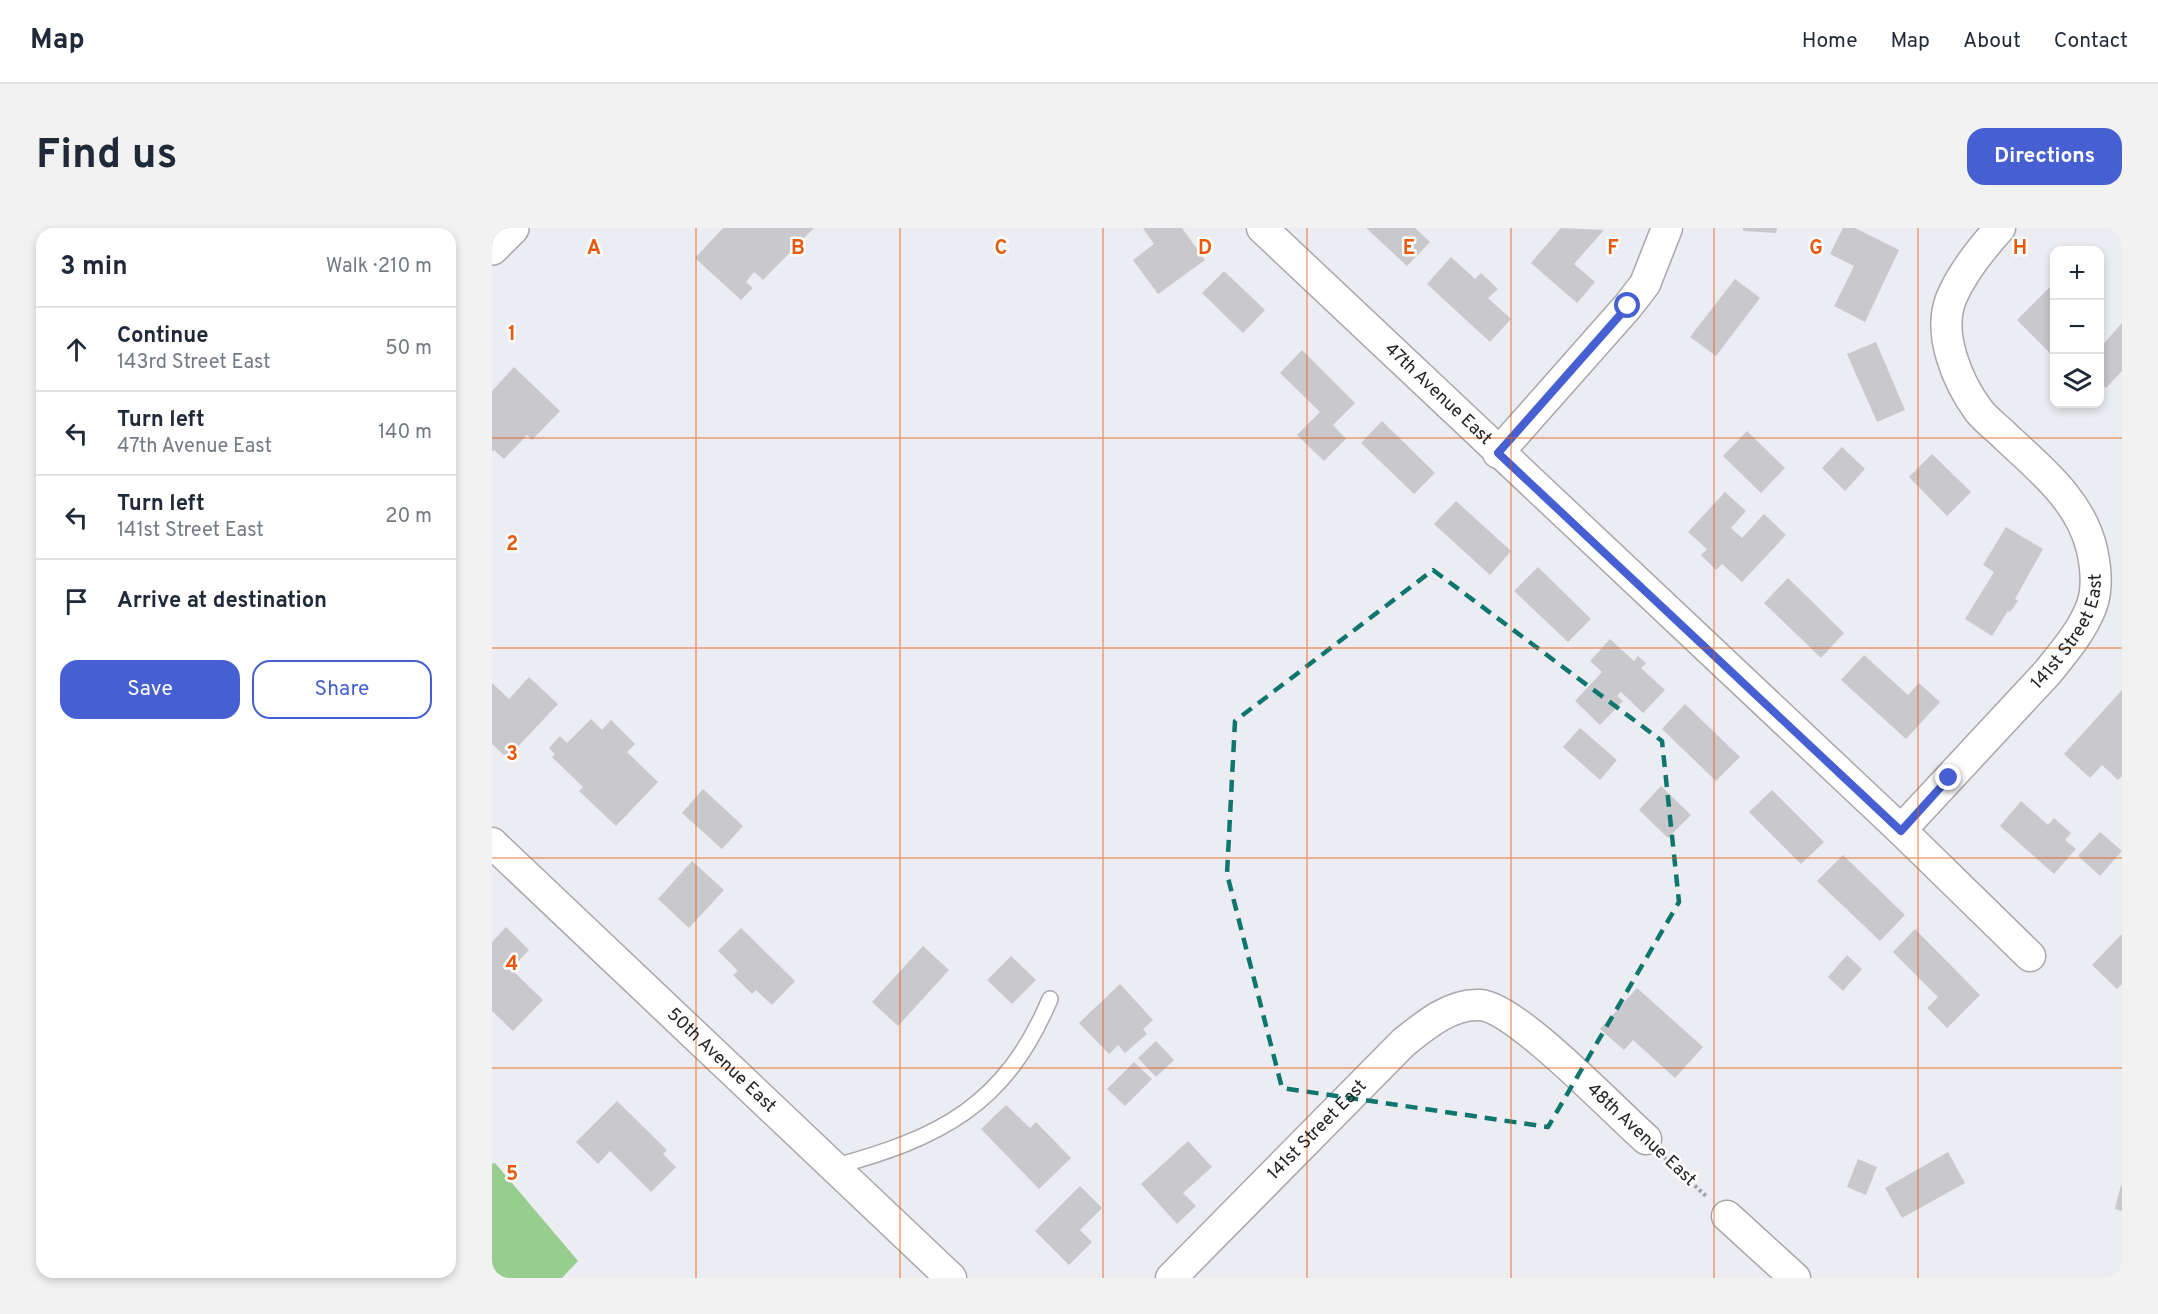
<!DOCTYPE html>
<meta charset="utf-8">
<style>
:root{--surface:#fff;--page:#f2f2f3;--text:#1f2937;--muted:#747a83;--line:#e0e1e3;--accent:#4660d3}
body{margin:0;font-family:Overpass,sans-serif;background:var(--page);color:var(--text)}
.controls{position:absolute;right:18px;top:18px;display:grid;overflow:hidden;border-radius:12px;box-shadow:0 3px 9px #0003}
.controls button{width:54px;height:54px;display:grid;place-items:center;padding:0;border:0;border-bottom:2px solid var(--line);background:var(--surface);color:var(--text);font:30px sans-serif}
.stop{position:absolute;width:18px;height:18px;margin:-14px;border:4px solid #4660d3;border-radius:50%;background:#fff}
.stop.end{background:#4660d3;border-color:#fff;box-shadow:0 2px 6px #0008}
.list{margin:0;padding:0;list-style:none}
h2{display:flex;justify-content:space-between;align-items:center;height:78px;margin:0;padding:0 24px;font-size:26px}
h2 small{font-size:20px;font-weight:400;color:var(--muted)}
.list li{display:grid;grid-template-columns:39px 1fr auto;gap:18px;align-items:center;box-sizing:border-box;height:84px;padding:0 24px;border-top:2px solid var(--line)}
.list b{display:block;font-size:22px;white-space:nowrap}
.list p{margin:0;font-size:20px;white-space:nowrap;color:var(--muted)}
.list em{font-size:20px;font-style:normal;color:var(--muted)}
.actions{display:flex;gap:12px;padding:18px 24px}
.actions a{flex:1;padding:14px 0;border:2px solid var(--accent);border-radius:18px;text-align:center;font-size:21px;color:var(--accent)}
.actions .main{background:var(--accent);color:#fff}
.icon{flex:none;width:33px;height:33px;fill:none;stroke:currentColor;stroke-width:2;stroke-linecap:round;stroke-linejoin:round}
.map{position:relative;flex:none;width:1630px;height:1050px;overflow:hidden;border-radius:18px}
header{display:flex;align-items:center;gap:36px;box-sizing:border-box;height:84px;padding:0 30px;background:var(--surface);border-bottom:2px solid var(--line)}
header strong{font-size:28px}
nav{display:flex;gap:33px;margin-inline-start:auto;font-size:21px}
.intro{display:flex;align-items:center;justify-content:space-between;box-sizing:border-box;height:144px;padding:0 36px}
h1{margin:0;font-size:42px}
.button{padding:15px 27px;border-radius:18px;background:var(--accent);color:#fff;font-size:21px;font-weight:700}
main{display:flex;gap:36px;padding:0 36px}
aside{flex:1;background:var(--surface);border-radius:18px;box-shadow:0 3px 9px #0003}
.map>svg:first-child{display:block}
.green{fill:#97cd8f}
.building{fill:#c8c8cd}
.lines{fill:none;stroke-linecap:round;stroke-linejoin:round}
.service-casing{stroke:#a7a7ac;stroke-width:18}
.minor-casing{stroke:#a7a7ac;stroke-width:33}
.tertiary-casing{stroke:#a7a7ac;stroke-width:36}
.path{stroke:#9fa0a3;stroke-width:4;stroke-dasharray:3 3;stroke-linecap:butt}
.service{stroke:#fff;stroke-width:15}
.minor{stroke:#fff;stroke-width:30}
.tertiary{stroke:#fff;stroke-width:33}
.route{stroke:#4660d3;stroke-width:8}
.marked{fill:none;stroke:#0f766e;stroke-width:4.5;stroke-dasharray:12 8;stroke-linejoin:round}
.grid{fill:none;stroke:#e8590c;stroke-width:1.5;stroke-opacity:0.55}
.labels{text-anchor:middle;dominant-baseline:central;stroke-width:5;stroke-linejoin:round;paint-order:stroke}
.street-label{font-size:18px;fill:#232325;stroke:#fff}
.grid-label{font-size:20px;text-anchor:middle;font-weight:bold;fill:#e8590c;stroke:#fff;stroke-width:5;stroke-linejoin:round;paint-order:stroke}
</style>
<header>
<strong>Map</strong>
<nav><a>Home</a><a>Map</a><a>About</a><a>Contact</a></nav>
</header>
<div class="intro"><h1>Find us</h1><a class="button">Directions</a></div>
<main>
<aside>
<h2>3 min<small>Walk · 210 m</small></h2>
<ul class="list">
<li><svg class="icon" aria-label="ahead" viewBox="0 0 24 24"><path d="M12 20V5M6 11l6-6 6 6"/></svg><div><b>Continue</b><p>143rd Street East</p></div><em>50 m</em></li>
<li><svg class="icon" aria-label="left" viewBox="0 0 24 24"><path d="M17 20v-9H6M10 6l-5 5 5 5"/></svg><div><b>Turn left</b><p>47th Avenue East</p></div><em>140 m</em></li>
<li><svg class="icon" aria-label="left" viewBox="0 0 24 24"><path d="M17 20v-9H6M10 6l-5 5 5 5"/></svg><div><b>Turn left</b><p>141st Street East</p></div><em>20 m</em></li>
<li><svg class="icon" aria-label="arrive" viewBox="0 0 24 24"><path d="M6 21V4h12l-3 4 3 4H6"/></svg><div><b>Arrive at destination</b></div></li>
</ul>
<div class="actions"><a class="main">Save</a><a>Share</a></div>
</aside>
<div class="map">
<svg width="1630" height="1050" viewBox="0 0 1630 1050">
<rect width="100%" height="100%" fill="#ecedf2"/>
<path class="green" d="M3,935L86,1033L70,1050H0V936Z"/>
<g class="building">
<path d="M231,0H322L271,52L262,44L254,54L261,60L249,72L203,30Z"/>
<path d="M651,0H690L713,32L666,66L641,32L662,16Z"/>
<path d="M874,0H923L938,14L915,38Z"/>
<path d="M1069,0L1112,2L1082,36L1103,54L1085,75L1039,35Z"/>
<path d="M1251,0H1285L1284,5L1251,3Z"/>
<path d="M1351,0H1363L1407,22L1373,94L1342,78L1362,38L1338,26Z"/>
<path d="M959,29L983,51L989,45L1006,61L996,70L1019,91L998,114L935,56Z"/>
<path d="M732,43L773,82L751,105L710,65Z"/>
<path d="M1243,51L1268,70L1224,128L1198,109Z"/>
<path d="M1562,55V129L1525,92Z"/>
<path d="M1630,95V143L1614,160L1608,154V120Z"/>
<path d="M1384,114L1413,182L1385,194L1355,126Z"/>
<path d="M810,122L863,175L841,197L854,211L832,233L805,207L828,184L788,145Z"/>
<path d="M22,139L68,183L40,212L35,207L12,231L2,222L0,224V163Z"/>
<path d="M890,193L943,245L922,266L869,215Z"/>
<path d="M1255,203L1293,240L1269,265L1231,228Z"/>
<path d="M1350,219L1373,241L1353,263L1330,240Z"/>
<path d="M1440,226L1479,264L1455,288L1417,249Z"/>
<path d="M1233,264L1254,283L1239,300L1250,310L1272,286L1294,307L1250,354L1230,336L1224,342L1209,327L1215,321L1196,304Z"/>
<path d="M964,273L1019,323L998,347L942,296Z"/>
<path d="M1514,299L1551,321L1523,371L1526,373L1518,384L1516,383L1500,408L1473,391L1502,344L1491,337Z"/>
<path d="M1046,339L1099,391L1076,414L1022,363Z"/>
<path d="M1296,350L1352,405L1329,430L1272,375Z"/>
<path d="M1118,411L1142,433L1146,428L1154,435L1149,440L1173,462L1151,485L1129,464L1125,468L1131,473L1108,497L1083,473L1110,444L1098,433Z"/>
<path d="M1372,427L1416,467L1427,455L1448,474L1414,511L1349,452Z"/>
<path d="M37,449L66,476L15,530L0,516V455L17,471Z"/>
<path d="M1630,462V548L1626,552L1610,537L1598,550L1572,526Z"/>
<path d="M1193,476L1248,529L1224,553L1170,501Z"/>
<path d="M99,491L110,502L119,492L143,516L135,524L166,554L124,598L87,563L91,559L60,529L63,526L57,520L68,508L75,515Z"/>
<path d="M1088,500L1125,532L1108,552L1071,519Z"/>
<path d="M1169,558L1199,587L1176,610L1147,582Z"/>
<path d="M211,561L251,598L230,621L190,585Z"/>
<path d="M1280,562L1332,614L1309,636L1257,584Z"/>
<path d="M1529,573L1556,597L1562,590L1579,605L1573,612L1584,621L1562,646L1508,598Z"/>
<path d="M1608,604L1630,623L1608,648L1586,628Z"/>
<path d="M1351,627L1413,687L1388,713L1325,653Z"/>
<path d="M200,633L232,662L197,700L166,671Z"/>
<path d="M14,699L37,722L19,741L51,772L21,803L0,783V714Z"/>
<path d="M249,700L303,753L280,777L264,762L260,766L241,747L246,743L226,723Z"/>
<path d="M1423,701L1488,767L1455,800L1435,780L1446,769L1401,724Z"/>
<path d="M1630,706V756L1625,761L1600,737Z"/>
<path d="M431,718L457,742L406,798L380,774Z"/>
<path d="M1355,727L1370,741L1351,763L1336,749Z"/>
<path d="M519,728L544,752L520,776L495,752Z"/>
<path d="M628,756L661,792L651,801L655,806L633,825L626,817L617,826L587,795Z"/>
<path d="M1145,760L1211,819L1183,850L1141,812L1132,822L1108,801Z"/>
<path d="M664,813L682,832L664,849L646,830Z"/>
<path d="M642,834L660,851L633,878L615,861Z"/>
<path d="M125,873L175,922L171,926L184,939L159,964L118,923L106,936L84,914Z"/>
<path d="M514,877L538,900L544,894L579,930L547,961L489,901Z"/>
<path d="M696,913L720,939L691,965L704,978L685,996L649,956Z"/>
<path d="M1456,924L1473,955L1410,990L1393,960Z"/>
<path d="M1366,931L1385,939L1374,967L1355,959Z"/>
<path d="M1629,957H1630V983L1623,981Z"/>
<path d="M588,958L610,980L588,1002L600,1014L577,1037L543,1003Z"/>
</g>
<g class="lines">
<g class="service-casing">
<path id="service" d="M341,939C448,910 513,878 558,771"/>
</g>
<g class="minor-casing">
<g id="minor">
<path id="s1" d="M770,0L1409,602L1538,728"/>
<path d="M1006,225L1136,78L1153,56L1175,0"/>
<path id="s2" d="M1409,602L1555,445C1572,424 1591,402 1600,377C1606,359 1604,340 1600,322C1589,273 1549,242 1513,208C1505,200 1494,192 1487,183C1466,155 1445,106 1459,71C1469,46 1490,20 1508,0"/>
<path id="s3" d="M0,615L459,1050"/>
<path d="M1235,988L1303,1050"/>
<path id="s4" d="M679,1050L911,815C932,798 959,775 988,777C1024,779 1123,884 1154,911"/>
</g>
</g>
<g class="tertiary-casing">
<path id="tertiary" d="M0,20L20,0"/>
</g>
<path class="path" d="M1172,929L1215,969"/>
<use href="#service" class="service"/>
<use href="#minor" class="minor"/>
<use href="#tertiary" class="tertiary"/>
</g>
<g class="lines">
<path class="route" d="M1136,78L1006,225L1409,603L1457,550"/>
</g>
<path class="marked" d="M941,342L1170,513L1187,674L1056,899L790,860L735,646L743,493Z"/>
<path class="grid" d="M204,0V1050M408,0V1050M611,0V1050M815,0V1050M1019,0V1050M1222,0V1050M1426,0V1050M0,210H1630M0,420H1630M0,630H1630M0,840H1630"/>
<g class="labels">
<g class="street-label">
<text stroke="none"><textPath href="#s1" startOffset="242">47th Avenue East</textPath></text>
<text stroke="none"><textPath href="#s2" startOffset="262">141st Street East</textPath></text>
<text stroke="none"><textPath href="#s3" startOffset="316">50th Avenue East</textPath></text>
<text stroke="none"><textPath href="#s4" startOffset="208">141st Street East</textPath></text>
<text transform="translate(1149 907) rotate(43)">48th Avenue East</text>
</g>
</g>
<g class="grid-label">
<text x="102" y="26">A</text>
<text x="306" y="26">B</text>
<text x="509" y="26">C</text>
<text x="713" y="26">D</text>
<text x="917" y="26">E</text>
<text x="1121" y="26">F</text>
<text x="1324" y="26">G</text>
<text x="1528" y="26">H</text>
<text x="20" y="112">1</text>
<text x="20" y="322">2</text>
<text x="20" y="532">3</text>
<text x="20" y="742">4</text>
<text x="20" y="952">5</text>
</g>
</svg>
<div class="controls">
<button>+</button>
<button>−</button>
<button><svg class="icon" aria-label="layers" viewBox="0 0 24 24"><path d="M12 4l9 5-9 5-9-5zM3 14l9 5 9-5"/></svg></button>
</div>
<div class="stop" style="left:1136px;top:78px"></div>
<div class="stop end" style="left:1457px;top:550px"></div>
</div>
</main>
